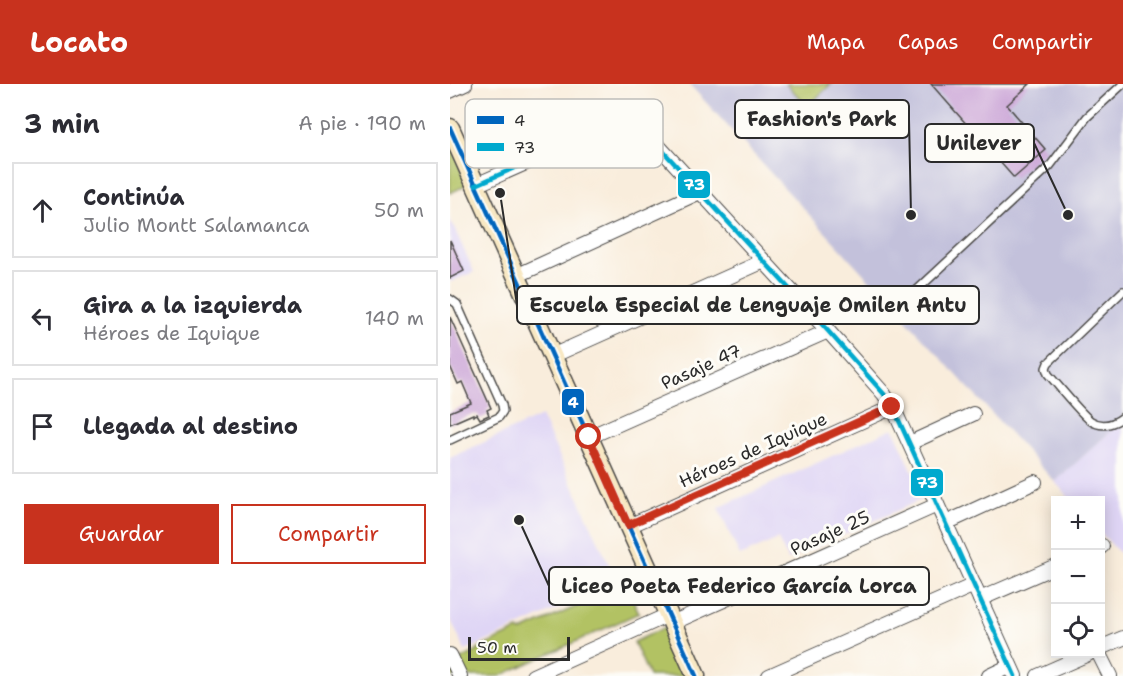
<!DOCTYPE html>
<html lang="es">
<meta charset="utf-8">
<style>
:root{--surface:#fff;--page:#f2f2f3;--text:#2b2b33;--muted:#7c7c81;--line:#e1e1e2;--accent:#c8321e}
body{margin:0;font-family:"Shantell Sans",sans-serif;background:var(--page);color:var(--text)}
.controls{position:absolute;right:18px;bottom:18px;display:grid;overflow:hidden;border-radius:0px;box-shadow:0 3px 15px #0003}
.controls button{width:54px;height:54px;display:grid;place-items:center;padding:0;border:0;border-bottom:2px solid var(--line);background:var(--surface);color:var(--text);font:30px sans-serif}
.scale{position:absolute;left:18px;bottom:15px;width:102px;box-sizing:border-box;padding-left:6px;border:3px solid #2b2b2b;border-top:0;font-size:16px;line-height:21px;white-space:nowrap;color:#2b2b2b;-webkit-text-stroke:4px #fdfcf7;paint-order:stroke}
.stop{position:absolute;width:18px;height:18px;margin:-14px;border:4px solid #c8321e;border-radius:50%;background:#fff}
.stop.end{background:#c8321e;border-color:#fff;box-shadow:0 2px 6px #0008}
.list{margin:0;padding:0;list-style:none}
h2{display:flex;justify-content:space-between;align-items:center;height:78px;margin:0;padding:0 24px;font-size:26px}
h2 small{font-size:20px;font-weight:400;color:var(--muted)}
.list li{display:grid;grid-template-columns:39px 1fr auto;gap:18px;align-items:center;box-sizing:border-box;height:96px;margin:0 12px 12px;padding:0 12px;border:2px solid var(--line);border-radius:0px}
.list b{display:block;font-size:22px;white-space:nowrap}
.list p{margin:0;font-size:20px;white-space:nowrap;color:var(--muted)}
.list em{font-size:20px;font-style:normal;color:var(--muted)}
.actions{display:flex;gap:12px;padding:18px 24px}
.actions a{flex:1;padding:14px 0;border:2px solid var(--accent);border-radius:0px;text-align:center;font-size:21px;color:var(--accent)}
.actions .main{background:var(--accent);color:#fff}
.icon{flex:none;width:33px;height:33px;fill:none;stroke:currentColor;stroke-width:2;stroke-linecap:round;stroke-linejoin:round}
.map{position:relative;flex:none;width:673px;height:592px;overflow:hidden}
header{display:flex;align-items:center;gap:36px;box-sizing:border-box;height:84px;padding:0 30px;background:var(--accent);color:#fff}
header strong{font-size:28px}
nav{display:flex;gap:33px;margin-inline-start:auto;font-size:21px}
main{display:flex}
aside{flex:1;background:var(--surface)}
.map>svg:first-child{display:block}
.built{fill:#dfd5f5}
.industrial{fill:#c3c1db}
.green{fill:#b2c264;stroke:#6e7648;stroke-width:1.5}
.building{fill:#c9a2d6}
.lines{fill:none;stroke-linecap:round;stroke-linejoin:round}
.lane-casing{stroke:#4a4846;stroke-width:10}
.street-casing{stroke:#4a4846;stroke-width:16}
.secondary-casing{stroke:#4a4846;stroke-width:21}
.lane{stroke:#fff;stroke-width:7}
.street{stroke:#fff;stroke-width:14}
.secondary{stroke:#f8e8c3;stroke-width:18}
.bus-1-casing{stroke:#fdfcf7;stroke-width:9}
.bus-2-casing{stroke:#fdfcf7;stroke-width:9}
.bus-1{stroke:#0065bd;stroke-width:4.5}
.bus-2{stroke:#00a9ce;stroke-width:4.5}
.route{stroke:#c8321e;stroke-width:8}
.labels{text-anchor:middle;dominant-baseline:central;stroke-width:6;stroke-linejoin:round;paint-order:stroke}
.street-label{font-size:18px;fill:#2b2b2b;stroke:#fdfcf7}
.key{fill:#fdfcf7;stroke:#bebdba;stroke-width:1.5}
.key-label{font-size:16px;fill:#2b2b2b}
.leader{fill:none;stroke:#2b2b2b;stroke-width:2}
.callout-dot{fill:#2b2b2b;stroke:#fdfcf7;stroke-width:2}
.callout{fill:#fdfcf7;stroke:#2b2b2b;stroke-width:2}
.callout-label{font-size:20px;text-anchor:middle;font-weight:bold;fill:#2b2b2b}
.line-badge{stroke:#fdfcf7;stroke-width:2}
.badge-label{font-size:16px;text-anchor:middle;font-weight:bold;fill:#fff}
</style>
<header>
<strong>Locato</strong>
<nav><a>Mapa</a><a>Capas</a><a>Compartir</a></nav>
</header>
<main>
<aside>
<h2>3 min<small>A pie · 190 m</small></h2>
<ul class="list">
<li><svg class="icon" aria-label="ahead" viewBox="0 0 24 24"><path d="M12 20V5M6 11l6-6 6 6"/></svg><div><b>Continúa</b><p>Julio Montt Salamanca</p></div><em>50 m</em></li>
<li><svg class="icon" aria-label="left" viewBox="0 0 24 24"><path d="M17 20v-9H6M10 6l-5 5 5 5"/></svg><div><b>Gira a la izquierda</b><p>Héroes de Iquique</p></div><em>140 m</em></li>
<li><svg class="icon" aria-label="arrive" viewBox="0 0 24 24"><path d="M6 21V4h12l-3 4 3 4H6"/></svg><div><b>Llegada al destino</b></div></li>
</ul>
<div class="actions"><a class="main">Guardar</a><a>Compartir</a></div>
</aside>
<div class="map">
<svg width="673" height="592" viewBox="0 0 673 592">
<rect width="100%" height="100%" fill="#fdfcf7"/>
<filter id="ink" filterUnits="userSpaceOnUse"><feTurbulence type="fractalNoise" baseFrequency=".0167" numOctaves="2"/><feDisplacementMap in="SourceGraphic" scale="12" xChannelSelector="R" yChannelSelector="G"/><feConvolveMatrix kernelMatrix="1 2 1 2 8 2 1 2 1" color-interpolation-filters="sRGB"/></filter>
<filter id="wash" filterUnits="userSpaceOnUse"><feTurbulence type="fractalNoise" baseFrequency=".008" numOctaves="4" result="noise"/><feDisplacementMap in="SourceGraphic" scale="24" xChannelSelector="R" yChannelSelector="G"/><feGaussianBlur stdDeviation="1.35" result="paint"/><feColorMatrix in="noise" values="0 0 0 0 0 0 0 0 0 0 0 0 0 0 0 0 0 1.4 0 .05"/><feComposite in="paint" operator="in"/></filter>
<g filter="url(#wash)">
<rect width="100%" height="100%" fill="#f9eddc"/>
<g class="built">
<path d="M0,135L24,188L0,198Z"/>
<path d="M91,332L167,498L15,567L0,534V374Z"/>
<path d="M673,336V473L651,449L650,416H621L605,398Z"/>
<path d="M443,344L475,414L338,476L328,455L290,472L268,424Z"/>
</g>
<path class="industrial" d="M239,0H673V336L605,398Z"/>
<g class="green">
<path d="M336,0H381L358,22Z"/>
<path d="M0,55L16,99L13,103L0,109Z"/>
<path d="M176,500L189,529L50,592H0V580L28,567L27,565L68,546L70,548Z"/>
<path d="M215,543L237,592H199L184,558Z"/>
</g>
<g id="blocks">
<g class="building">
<path d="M481,0H580L557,21L596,66L564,94Z"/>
<path d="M0,156L14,187L0,194Z"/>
<path d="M0,233L41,324L37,326L39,331L30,335L27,330L23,332V330L0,340V328L21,319L12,298L8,300L0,282Z"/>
</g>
</g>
</g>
<g filter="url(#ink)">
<use href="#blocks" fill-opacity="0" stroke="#4a4846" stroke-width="1.5"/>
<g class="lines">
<g class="lane-casing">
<g id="lane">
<path d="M673,207L598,279L596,284L598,290C608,301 631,330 641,337C652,344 664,340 673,333"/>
<path d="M0,215L7,220L52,321L53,327L49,333L0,356"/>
<path d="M452,220L600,82L637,33L673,0"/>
</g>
</g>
<g class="street-casing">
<g id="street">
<path d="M0,7L15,0"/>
<path d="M26,101L168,38H182L191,43L378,247L434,310L446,330L565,592"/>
<path d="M66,192L250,108"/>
<path d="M102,272L314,177"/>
<path d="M139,353L378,247"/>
<path d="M460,359L523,330"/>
<path d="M496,439L585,398"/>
<path d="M179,442L443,323"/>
<path d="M650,463L652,462"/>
<path d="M530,515L606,482"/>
<path d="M222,539L487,421"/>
<path d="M650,564L673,554"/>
<path d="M649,570L660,592"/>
<path d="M0,571L10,592"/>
<path d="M83,592L218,531"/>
<path d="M319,592L524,501"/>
<path d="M539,592L560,582"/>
<path d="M588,592L638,570"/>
</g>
</g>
<g class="secondary-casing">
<path id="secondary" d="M0,44L246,592"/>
</g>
<use href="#lane" class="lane"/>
<use href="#street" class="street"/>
<use href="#secondary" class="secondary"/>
<g class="bus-1-casing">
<path id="bus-1" d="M0,44L246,592"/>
</g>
<g class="bus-2-casing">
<path id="bus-2" d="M26,101L168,38H182L191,43L378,247L434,310L446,330L565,592"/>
</g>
<use href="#bus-1" class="bus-1"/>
<use href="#bus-2" class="bus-2"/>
</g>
</g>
<g class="lines" filter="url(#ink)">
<path class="route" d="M139,353L178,441L442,323"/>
</g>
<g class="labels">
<g class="street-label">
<text transform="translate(251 283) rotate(-24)">Pasaje 47</text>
<text transform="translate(303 366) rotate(-24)">Héroes de Iquique</text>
<text transform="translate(380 449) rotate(-24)">Pasaje 25</text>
</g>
</g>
<rect x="15" y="15" width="198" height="69" rx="9" class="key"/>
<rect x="27" y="32" width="27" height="8" fill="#0065bd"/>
<rect x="27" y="59" width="27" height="8" fill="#00a9ce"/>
<g class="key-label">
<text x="64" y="42">4</text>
<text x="64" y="69">73</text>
</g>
<path class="leader" d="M461 131L459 35M618 131L584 59M50 109L67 221M69 436L99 502"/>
<g class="callout-dot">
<circle cx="461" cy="131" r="6"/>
<circle cx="618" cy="131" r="6"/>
<circle cx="50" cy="109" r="6"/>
<circle cx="69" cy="436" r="6"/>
</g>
<g class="callout">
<rect x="285" y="16" width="174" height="38" rx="6"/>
<rect x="475" y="40" width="109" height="38" rx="6"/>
<rect x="67" y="202" width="462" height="38" rx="6"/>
<rect x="99" y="483" width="380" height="38" rx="6"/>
</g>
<g class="callout-label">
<text x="372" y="42">Fashion's Park</text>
<text x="529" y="66">Unilever</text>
<text x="298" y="228">Escuela Especial de Lenguaje Omilen Antu</text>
<text x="289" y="509">Liceo Poeta Federico García Lorca</text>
</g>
<g class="line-badge">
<rect x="227" y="86" width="34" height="29" rx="6" fill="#00a9ce"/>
<rect x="111" y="304" width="24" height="28" rx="6" fill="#0065bd"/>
<rect x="460" y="384" width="34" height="29" rx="6" fill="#00a9ce"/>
</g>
<g class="badge-label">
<text x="244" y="106">73</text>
<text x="123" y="324">4</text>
<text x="477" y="404">73</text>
</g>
</svg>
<div class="controls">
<button>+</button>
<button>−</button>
<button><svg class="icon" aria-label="locate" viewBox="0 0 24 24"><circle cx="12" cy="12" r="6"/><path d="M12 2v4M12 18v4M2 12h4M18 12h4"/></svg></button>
</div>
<div class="scale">50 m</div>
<div class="stop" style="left:139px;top:353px"></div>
<div class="stop end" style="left:442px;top:323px"></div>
</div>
</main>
